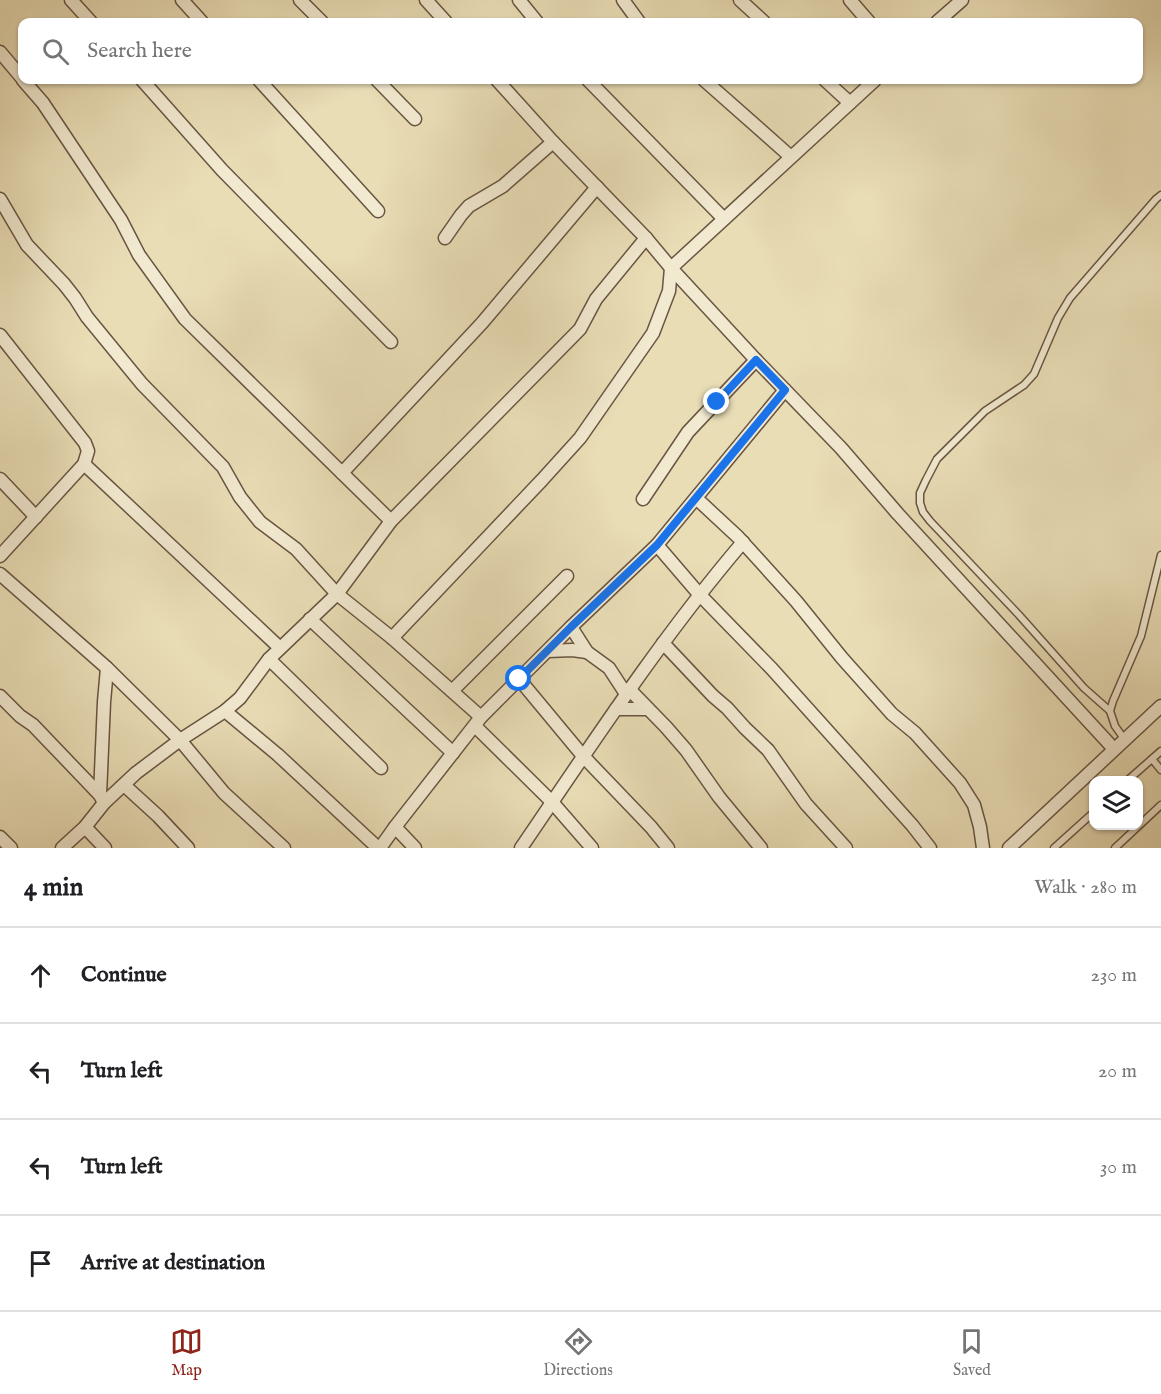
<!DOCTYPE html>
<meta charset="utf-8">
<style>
:root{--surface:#fff;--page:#f6f6f6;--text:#202124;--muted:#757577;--line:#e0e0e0;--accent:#8f2418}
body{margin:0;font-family:"IM FELL English",serif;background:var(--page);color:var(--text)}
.controls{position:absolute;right:18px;bottom:18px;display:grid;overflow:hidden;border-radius:12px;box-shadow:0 2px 4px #0004}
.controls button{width:54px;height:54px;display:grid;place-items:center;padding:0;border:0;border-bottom:2px solid var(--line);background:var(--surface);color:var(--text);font:30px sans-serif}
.stop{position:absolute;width:18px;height:18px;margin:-14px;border:4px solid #1a73e8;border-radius:50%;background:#fff}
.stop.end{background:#1a73e8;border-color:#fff;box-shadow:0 2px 6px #0008}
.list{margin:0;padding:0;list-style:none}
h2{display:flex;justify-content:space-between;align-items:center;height:78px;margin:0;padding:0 24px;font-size:26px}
h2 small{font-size:20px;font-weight:400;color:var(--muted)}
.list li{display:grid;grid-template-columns:39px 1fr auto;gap:18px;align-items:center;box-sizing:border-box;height:96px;padding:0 24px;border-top:2px solid var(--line)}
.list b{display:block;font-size:22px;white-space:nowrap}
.list em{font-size:20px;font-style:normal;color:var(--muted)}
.icon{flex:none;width:33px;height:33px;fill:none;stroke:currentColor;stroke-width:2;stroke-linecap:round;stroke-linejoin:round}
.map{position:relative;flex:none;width:1161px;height:848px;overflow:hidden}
.search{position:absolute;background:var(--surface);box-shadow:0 2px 4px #0004;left:18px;right:18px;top:18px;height:66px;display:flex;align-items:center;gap:15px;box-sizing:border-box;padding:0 21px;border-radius:12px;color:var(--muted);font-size:22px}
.sheet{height:462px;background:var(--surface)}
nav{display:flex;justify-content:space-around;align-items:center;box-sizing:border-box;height:84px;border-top:2px solid var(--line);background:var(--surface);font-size:16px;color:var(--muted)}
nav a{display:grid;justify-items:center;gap:3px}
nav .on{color:var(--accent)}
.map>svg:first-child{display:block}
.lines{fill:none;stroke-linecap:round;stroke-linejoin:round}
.lane-casing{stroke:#695542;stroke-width:9}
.street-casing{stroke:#695542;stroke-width:15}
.lane{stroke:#f1e9d0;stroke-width:6}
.street{stroke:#f1e9d0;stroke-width:12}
.route{stroke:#1a73e8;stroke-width:8}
</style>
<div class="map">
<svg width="1161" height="848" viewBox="0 0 1161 848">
<rect width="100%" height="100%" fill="#e9ddb6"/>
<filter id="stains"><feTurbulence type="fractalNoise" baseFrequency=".00333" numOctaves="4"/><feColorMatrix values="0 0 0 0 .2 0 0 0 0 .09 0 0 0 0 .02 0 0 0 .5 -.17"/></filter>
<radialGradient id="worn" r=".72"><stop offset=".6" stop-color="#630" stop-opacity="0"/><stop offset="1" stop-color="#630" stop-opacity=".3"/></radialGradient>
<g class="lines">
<g class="lane-casing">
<g id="lane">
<path d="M1110,711L1084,688L1019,615L930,521L923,512L920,503V493L926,480L937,459L985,411L1024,385L1034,374L1058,318L1070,298L1156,199L1161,195"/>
<path d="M1125,740L1115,726L1110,711L1113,701L1141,636L1161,555"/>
<path d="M1152,759L1161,770"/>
<path d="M1128,780L1161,751"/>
<path d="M1054,848L1094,812"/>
<path d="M1115,848L1161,805"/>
</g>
</g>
<g class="street-casing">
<g id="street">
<path d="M71,0L91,22"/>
<path d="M182,0L202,22"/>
<path d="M300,0L322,22"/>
<path d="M426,0L446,22"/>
<path d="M519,0L537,22"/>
<path d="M623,0L639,22"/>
<path d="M740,0L764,22"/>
<path d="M850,0L869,22"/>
<path d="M937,22L962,0"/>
<path d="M0,52L22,78"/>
<path d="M23,80L43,103L121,220L139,255L185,319L391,521"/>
<path d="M142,80L222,170L391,342"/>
<path d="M259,80L378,211"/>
<path d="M377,80L415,119"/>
<path d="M497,80L553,142L646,238L671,268L756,360L841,448L898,514L1114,749"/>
<path d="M588,80L724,219"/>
<path d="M704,80L791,157"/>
<path d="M825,80L850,103"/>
<path d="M0,199L27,245L64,284L75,298L87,317L142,384L223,467L240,497L260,522L296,549L337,594L392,638L481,717"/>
<path d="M445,238L461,215L469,206L503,186L553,142"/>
<path d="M0,335L85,443L88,451L84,464L0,556"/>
<path d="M84,464L280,648"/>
<path d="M342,473L482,323L597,187"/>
<path d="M0,479L36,517"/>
<path d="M696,498L738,537L796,601L842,658L892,714L915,733L960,783L974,805L980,827L983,848"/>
<path d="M643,499L688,432L756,360"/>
<path d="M657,545L699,594L772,669L912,825L930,848"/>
<path d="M0,574L107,668L180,740L224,793L284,848"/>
<path d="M310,619L453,753"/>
<path d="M571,627L587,652L609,668L626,694"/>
<path d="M392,638L542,480L580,438L653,333L669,291L671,268L875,80"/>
<path d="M663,643L713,696L727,708L745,728L768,750L806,804L846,848"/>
<path d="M548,651L572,650L587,652"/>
<path d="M269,659L381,768"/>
<path d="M519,679L583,756L651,827L668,848"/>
<path d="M629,689L666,727L686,750L719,797L761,848"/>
<path d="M452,691L567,576"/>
<path d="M0,696L20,716L33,725L100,795L104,803"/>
<path d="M616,709H648"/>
<path d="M225,711L278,755L378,848"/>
<path d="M475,726L552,802L592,848"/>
<path d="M124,785L158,816L188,848"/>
<path d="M100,795L104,702L107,668"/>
<path d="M85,827L105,848"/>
<path d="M395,827L415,848"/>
<path d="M0,837L11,848"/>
<path d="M62,848L85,827L104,803L136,773L180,740L225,711L240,698L269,659L337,594L391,521L580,329L596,299L646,238"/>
<path d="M380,848L395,827L481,717L571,627L657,545L785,390"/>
<path d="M521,848C592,744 661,638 743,542"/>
<path d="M1009,848L1161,706"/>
</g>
</g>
<use href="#lane" class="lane"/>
<use href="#street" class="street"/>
</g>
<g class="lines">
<path class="route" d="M519,679L571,627L657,545L785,390L756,360L717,402"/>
</g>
<rect width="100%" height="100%" filter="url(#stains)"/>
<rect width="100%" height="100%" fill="url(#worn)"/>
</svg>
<div class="controls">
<button><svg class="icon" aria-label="layers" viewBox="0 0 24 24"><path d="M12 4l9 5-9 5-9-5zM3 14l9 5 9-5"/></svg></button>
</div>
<div class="stop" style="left:519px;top:679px"></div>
<div class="stop end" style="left:717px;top:402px"></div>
<div class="search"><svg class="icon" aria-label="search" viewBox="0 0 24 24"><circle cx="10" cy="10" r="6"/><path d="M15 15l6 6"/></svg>Search here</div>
</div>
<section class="sheet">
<h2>4 min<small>Walk · 280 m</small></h2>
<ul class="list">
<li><svg class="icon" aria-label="ahead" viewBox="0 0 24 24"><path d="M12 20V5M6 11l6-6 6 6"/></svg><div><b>Continue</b></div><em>230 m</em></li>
<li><svg class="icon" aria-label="left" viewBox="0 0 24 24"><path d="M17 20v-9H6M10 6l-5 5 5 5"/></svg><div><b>Turn left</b></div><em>20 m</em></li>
<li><svg class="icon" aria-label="left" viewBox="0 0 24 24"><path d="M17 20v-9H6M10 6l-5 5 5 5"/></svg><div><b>Turn left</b></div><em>30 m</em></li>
<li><svg class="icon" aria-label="arrive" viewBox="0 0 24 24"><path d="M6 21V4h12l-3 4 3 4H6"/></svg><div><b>Arrive at destination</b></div></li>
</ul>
</section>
<nav>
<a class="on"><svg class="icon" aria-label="map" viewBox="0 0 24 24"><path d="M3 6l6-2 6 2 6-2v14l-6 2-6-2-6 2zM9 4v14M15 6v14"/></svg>Map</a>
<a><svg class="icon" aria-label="directions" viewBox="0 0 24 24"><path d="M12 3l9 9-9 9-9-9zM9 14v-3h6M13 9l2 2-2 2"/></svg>Directions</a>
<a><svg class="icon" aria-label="saved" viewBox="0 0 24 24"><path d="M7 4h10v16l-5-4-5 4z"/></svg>Saved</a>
</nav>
